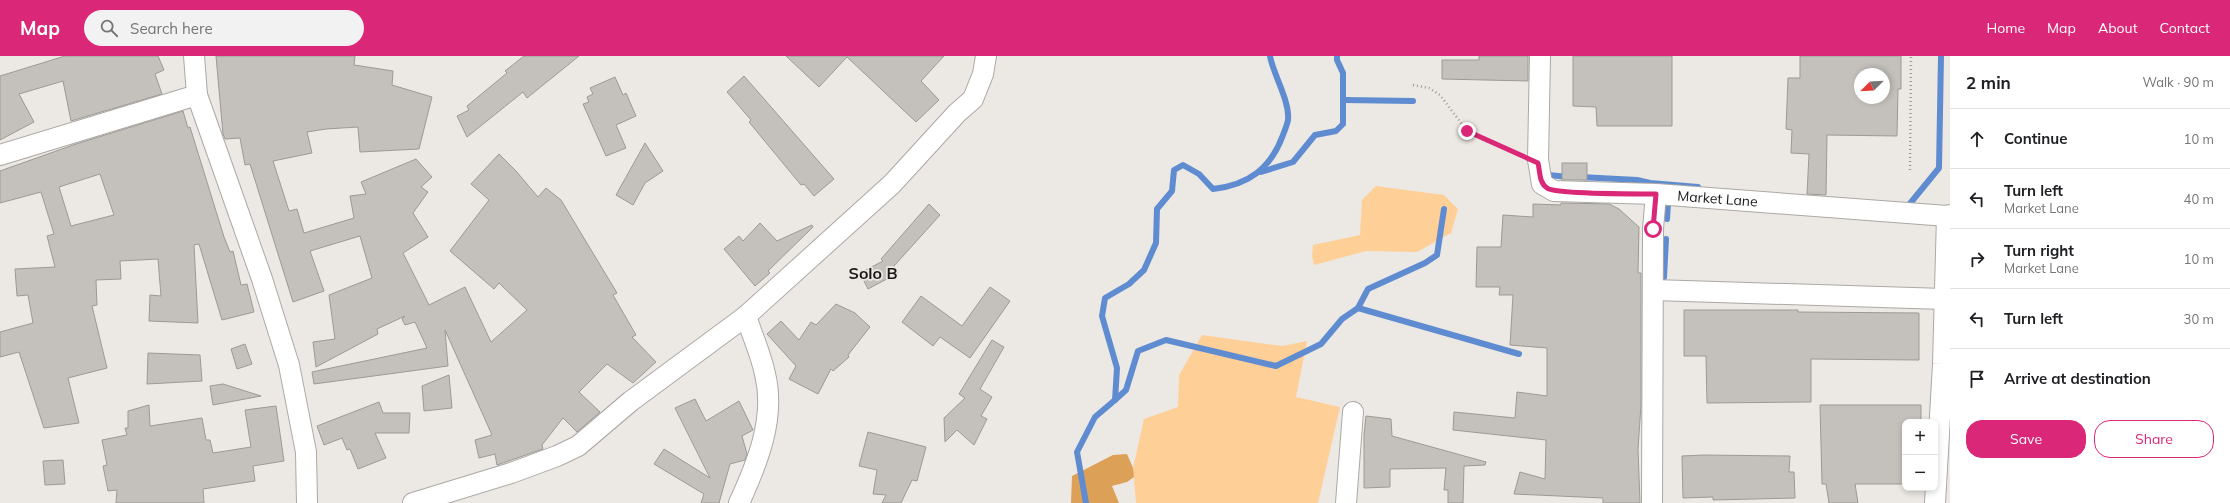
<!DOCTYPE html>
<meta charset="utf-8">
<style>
:root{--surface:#fff;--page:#f2f2f2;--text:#202124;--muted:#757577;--line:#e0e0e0;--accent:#db2777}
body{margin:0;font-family:Mulish,sans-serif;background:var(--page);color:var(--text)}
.controls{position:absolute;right:12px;bottom:12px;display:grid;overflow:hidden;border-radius:8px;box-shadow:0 2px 6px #0003}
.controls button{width:36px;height:36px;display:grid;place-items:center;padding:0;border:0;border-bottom:1px solid var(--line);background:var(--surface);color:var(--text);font:20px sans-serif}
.compass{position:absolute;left:1854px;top:12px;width:36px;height:36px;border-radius:50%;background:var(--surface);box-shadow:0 2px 6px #0003;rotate:246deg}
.stop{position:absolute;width:12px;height:12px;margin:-9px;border:3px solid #db2777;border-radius:50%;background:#fff}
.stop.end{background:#db2777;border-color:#fff;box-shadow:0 1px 4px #0008}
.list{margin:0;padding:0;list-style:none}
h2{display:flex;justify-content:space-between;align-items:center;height:52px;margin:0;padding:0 16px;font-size:17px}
h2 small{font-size:13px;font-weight:400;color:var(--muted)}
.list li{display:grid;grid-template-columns:26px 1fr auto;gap:12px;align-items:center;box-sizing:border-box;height:60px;padding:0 16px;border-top:1px solid var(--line)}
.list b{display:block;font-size:15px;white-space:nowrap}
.list p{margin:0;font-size:13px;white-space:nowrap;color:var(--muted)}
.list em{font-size:13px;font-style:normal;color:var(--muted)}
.actions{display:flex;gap:8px;padding:12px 16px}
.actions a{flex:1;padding:9px 0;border:1px solid var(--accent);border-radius:16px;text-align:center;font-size:14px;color:var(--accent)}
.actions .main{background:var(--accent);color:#fff}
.icon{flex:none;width:22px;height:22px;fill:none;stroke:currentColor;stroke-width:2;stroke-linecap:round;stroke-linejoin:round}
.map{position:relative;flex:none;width:1950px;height:447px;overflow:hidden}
header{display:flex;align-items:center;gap:24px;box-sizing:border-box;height:56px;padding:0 20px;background:var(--accent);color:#fff}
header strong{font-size:19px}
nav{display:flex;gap:22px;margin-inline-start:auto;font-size:14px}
.search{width:280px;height:36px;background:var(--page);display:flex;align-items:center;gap:10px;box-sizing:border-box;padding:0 14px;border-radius:22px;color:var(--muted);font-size:15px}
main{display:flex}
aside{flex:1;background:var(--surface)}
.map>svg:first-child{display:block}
.green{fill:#ffcf98}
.forest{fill:#dca056}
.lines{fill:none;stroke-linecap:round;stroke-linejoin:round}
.stream{stroke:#5f8cd1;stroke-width:6}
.building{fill:#c4c1bc;stroke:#9d9995;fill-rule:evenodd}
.minor-casing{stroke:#aca8a4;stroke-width:22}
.path{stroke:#9e9a97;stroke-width:2.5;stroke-dasharray:1 3;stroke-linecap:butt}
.minor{stroke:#fff;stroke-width:20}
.route{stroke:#db2777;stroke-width:5}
.labels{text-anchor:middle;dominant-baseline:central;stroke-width:3.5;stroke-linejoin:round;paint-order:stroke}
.street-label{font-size:14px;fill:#1b1918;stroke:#ece8e3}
.quarter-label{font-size:16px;font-weight:bold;fill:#1b1918;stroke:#ece8e3}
</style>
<header>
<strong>Map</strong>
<div class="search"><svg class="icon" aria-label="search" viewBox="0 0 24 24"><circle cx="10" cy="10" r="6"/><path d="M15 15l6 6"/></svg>Search here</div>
<nav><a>Home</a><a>Map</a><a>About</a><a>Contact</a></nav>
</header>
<main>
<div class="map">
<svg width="1950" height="447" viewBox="0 0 1950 447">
<rect width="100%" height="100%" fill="#ece8e3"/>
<g class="green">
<path d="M1376,130L1444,139L1458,153L1451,177L1417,196L1366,195L1314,209L1312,200L1313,189L1360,179L1362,144Z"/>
<path d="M1202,279L1282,290L1307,285L1296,341L1340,351L1318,447H1136L1133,412L1144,363L1178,351L1179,319Z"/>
</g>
<path class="forest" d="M1127,398L1133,412L1134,421L1127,426L1112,430L1119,447H1071L1072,420L1113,399Z"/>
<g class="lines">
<g class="stream">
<path d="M1344,44L1413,45"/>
<path d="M1261,116L1293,106L1315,79L1336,75L1343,68V17L1337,4V0"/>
<path d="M1548,119L1569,121"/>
<path d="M1580,121L1637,124L1650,127L1698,131"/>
<path d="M1905,150H1908L1939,112L1941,0"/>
<path d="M1667,163L1668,147"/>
<path d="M1664,221L1666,183"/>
<path d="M1358,252L1519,298"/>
<path d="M1115,344L1126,334L1138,295L1166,284L1276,310L1321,288L1342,263L1358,252L1368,233L1425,207L1437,199L1444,153"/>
<path d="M1086,447L1077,396L1095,361L1115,344L1117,312L1102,260L1105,242L1129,228L1144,214L1156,187L1157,153L1172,135L1174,114L1183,109L1199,118L1213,133C1249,129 1271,112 1283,79C1285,74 1287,69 1288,64C1290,45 1273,18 1270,0"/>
</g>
</g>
<g class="building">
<path d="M65,0H158L164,14L155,18L162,38L71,65L63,25L19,38L34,66L0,84V20Z"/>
<path d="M216,0H355L354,9L393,15L392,29L432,41L419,93L360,96L358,71L326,73L307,76L312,97L273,105L289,155L297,153L304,177L354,162L350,140L366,138L361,126L416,103L432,121L421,131L428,136L413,157L428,181L403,197L429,249L465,231L491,286L527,254L499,227L494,233L450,195L489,144L471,128L499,98L516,115L538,141L546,132L561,144L617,237L613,239L636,279L632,281L656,306L633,327L607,308L579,336L600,356L577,376L563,362L542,389L543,393L497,409L495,398L479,402L475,384L492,379L445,274L448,310L314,328L312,316L427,292L415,266L405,269L402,263L405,260L377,273L378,278L316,311L313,286L335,283L329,239L372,222L360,180L310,195L324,235L293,246L250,108L245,109L240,82L225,83L223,78Z"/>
<path d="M524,0H579L527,42L523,36L467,81L457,60L469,54L467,50L507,17L505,15Z"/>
<path d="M786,0H944L921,25L939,44L916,66L847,1L819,31Z"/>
<path d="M1479,0H1528V25L1442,23V4H1479Z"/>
<path d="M1573,0H1672V70H1597L1596,51L1573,50Z"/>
<path d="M1800,0H1901V33H1898L1897,80L1827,79L1826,139L1807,138L1809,98L1791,97L1792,74L1786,73L1788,22H1800ZM1860,18H1884V42H1860Z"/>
<path d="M744,20L834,123L814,140L804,128L801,129L749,66L751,64L727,36Z"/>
<path d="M615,21L623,39L626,37L636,60L616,69L626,92L606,100L583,48L589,46L587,41L593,38L590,32Z"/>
<path d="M183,55L188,72L190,71L224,181L230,196L233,195L241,229L247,228L254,256L222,264L199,188L194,189L198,267L149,265L150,239L161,240L158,203L120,205L121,223L96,224L97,249L92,250L107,312L68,322L79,367L44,372L19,296L0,301V276L33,267L28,239L17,240L15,213L55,211L47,180L54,178L41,136L0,147V115L76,88ZM100,118L114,159L71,170L59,131Z"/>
<path d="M645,87L663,115L645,127L633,149L616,139Z"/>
<rect x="1562" y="107" width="25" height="17"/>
<path d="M1561,147L1609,148L1619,153L1639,171L1638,217H1641V349L1638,393L1640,447H1603V442L1514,438L1520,416L1545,423L1546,384L1453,374L1454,356L1515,362L1517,336L1547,340V292L1510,289L1513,239H1499L1500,231H1476L1477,191H1501L1503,159L1533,161V148L1561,149Z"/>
<path d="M929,148L940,159L894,210L898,217L868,233L860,217L883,205L881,203Z"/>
<path d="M760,167L777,185L812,169L813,171L768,215L770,217L755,230L724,193L739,180L743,185Z"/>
<path d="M990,231L1010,245L970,302L940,281L933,290L902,266L921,240L962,270Z"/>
<path d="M836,248L855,257L870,271L848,299L849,301L833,315L831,313L818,338L789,323L796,310L767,278L781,265L799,284L811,266L816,269Z"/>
<path d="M1684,254H1798V256L1919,257V304L1811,303V346L1707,347L1706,300H1684Z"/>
<path d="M992,284L1004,291L980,333L992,341L981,360L987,363L974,389L957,374L945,386L944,362L965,342L959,338Z"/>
<path d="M245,288L252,308L237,313L231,293Z"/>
<path d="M148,297L200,299L202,325L147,328Z"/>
<path d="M449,319L452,352L424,355L422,330Z"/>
<path d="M223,328L261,340L213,349L210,330Z"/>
<path d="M695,343L706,365L739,345L753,374L742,380L747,398L745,404L730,408L719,447H701L704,438L654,408L664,393L710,422L675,352Z"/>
<path d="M379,346L383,357H410L409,377H375L386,402L358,413L350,393L347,394L342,382L324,389L317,370Z"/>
<path d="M149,349L150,370L202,362L206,384H210L213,397L251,391L245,354L276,350L284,405L253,410L255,425L203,433L204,447H116L117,434L108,435L103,410L107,409L102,384L127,379L125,372H128V355Z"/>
<path d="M1820,349H1921V366H1905V428H1855L1858,447H1829L1826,428H1822Z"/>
<path d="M1366,360L1391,363L1392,380L1486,406L1485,409L1464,410L1463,447H1448V434H1444L1446,412L1390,413V431L1364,432V379Z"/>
<path d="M868,376L926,391L917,425L912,424L901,447H882L886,439L873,438L877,414L859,410Z"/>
<path d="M1704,399L1790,400L1789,416H1794L1795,442L1713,444V441L1683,442L1682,400Z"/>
<path d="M63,404L65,428L45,429L43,405Z"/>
</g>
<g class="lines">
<g class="minor-casing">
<g id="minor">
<path d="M194,0L197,39L262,223L289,309L306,396L307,447"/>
<path id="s1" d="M1540,0L1538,104L1542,128L1554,135L1656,138L1947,160L1950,159"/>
<path d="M0,99L197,39"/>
<path d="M1653,234L1944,243"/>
<path d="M413,447L511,417L557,400L578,390L631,345L746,260L892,128L957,57L973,43L983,18L986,0"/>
<path d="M739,447C757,408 776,362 765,318C761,298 752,279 746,260"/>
<path d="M1346,447L1353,356"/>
<path d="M1652,447L1653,173L1656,138"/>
<path d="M1935,447L1943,308L1947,160"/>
</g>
</g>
<g class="path">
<path d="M1413,29L1429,32L1440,39L1467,75L1485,85L1518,97"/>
<path d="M1910,114L1911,0"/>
</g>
<use href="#minor" class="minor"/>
</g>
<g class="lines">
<path class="route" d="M1467,75L1538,107C1540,115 1539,127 1547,132C1554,138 1640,138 1656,138L1653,173"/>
</g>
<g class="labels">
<g class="street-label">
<text stroke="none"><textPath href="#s1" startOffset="306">Market Lane</textPath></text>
</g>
<g class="quarter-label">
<text x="873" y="217">Solo B</text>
</g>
</g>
</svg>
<div class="controls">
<button>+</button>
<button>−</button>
</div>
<svg class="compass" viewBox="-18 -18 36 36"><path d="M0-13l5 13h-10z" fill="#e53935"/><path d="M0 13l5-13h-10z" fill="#757577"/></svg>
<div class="stop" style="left:1653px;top:173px"></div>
<div class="stop end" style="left:1467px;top:75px"></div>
</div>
<aside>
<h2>2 min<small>Walk · 90 m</small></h2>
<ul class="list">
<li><svg class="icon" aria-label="ahead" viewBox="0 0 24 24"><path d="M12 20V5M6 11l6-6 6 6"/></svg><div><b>Continue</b></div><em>10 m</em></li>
<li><svg class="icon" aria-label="left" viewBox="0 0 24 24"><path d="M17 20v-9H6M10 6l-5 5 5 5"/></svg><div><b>Turn left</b><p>Market Lane</p></div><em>40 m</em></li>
<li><svg class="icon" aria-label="right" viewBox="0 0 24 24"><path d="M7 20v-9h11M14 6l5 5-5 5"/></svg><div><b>Turn right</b><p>Market Lane</p></div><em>10 m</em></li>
<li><svg class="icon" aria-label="left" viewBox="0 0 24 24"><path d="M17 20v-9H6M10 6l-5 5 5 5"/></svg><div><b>Turn left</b></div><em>30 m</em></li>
<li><svg class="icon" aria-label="arrive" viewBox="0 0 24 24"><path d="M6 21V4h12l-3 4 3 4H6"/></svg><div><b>Arrive at destination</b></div></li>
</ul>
<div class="actions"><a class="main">Save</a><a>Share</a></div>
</aside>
</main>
